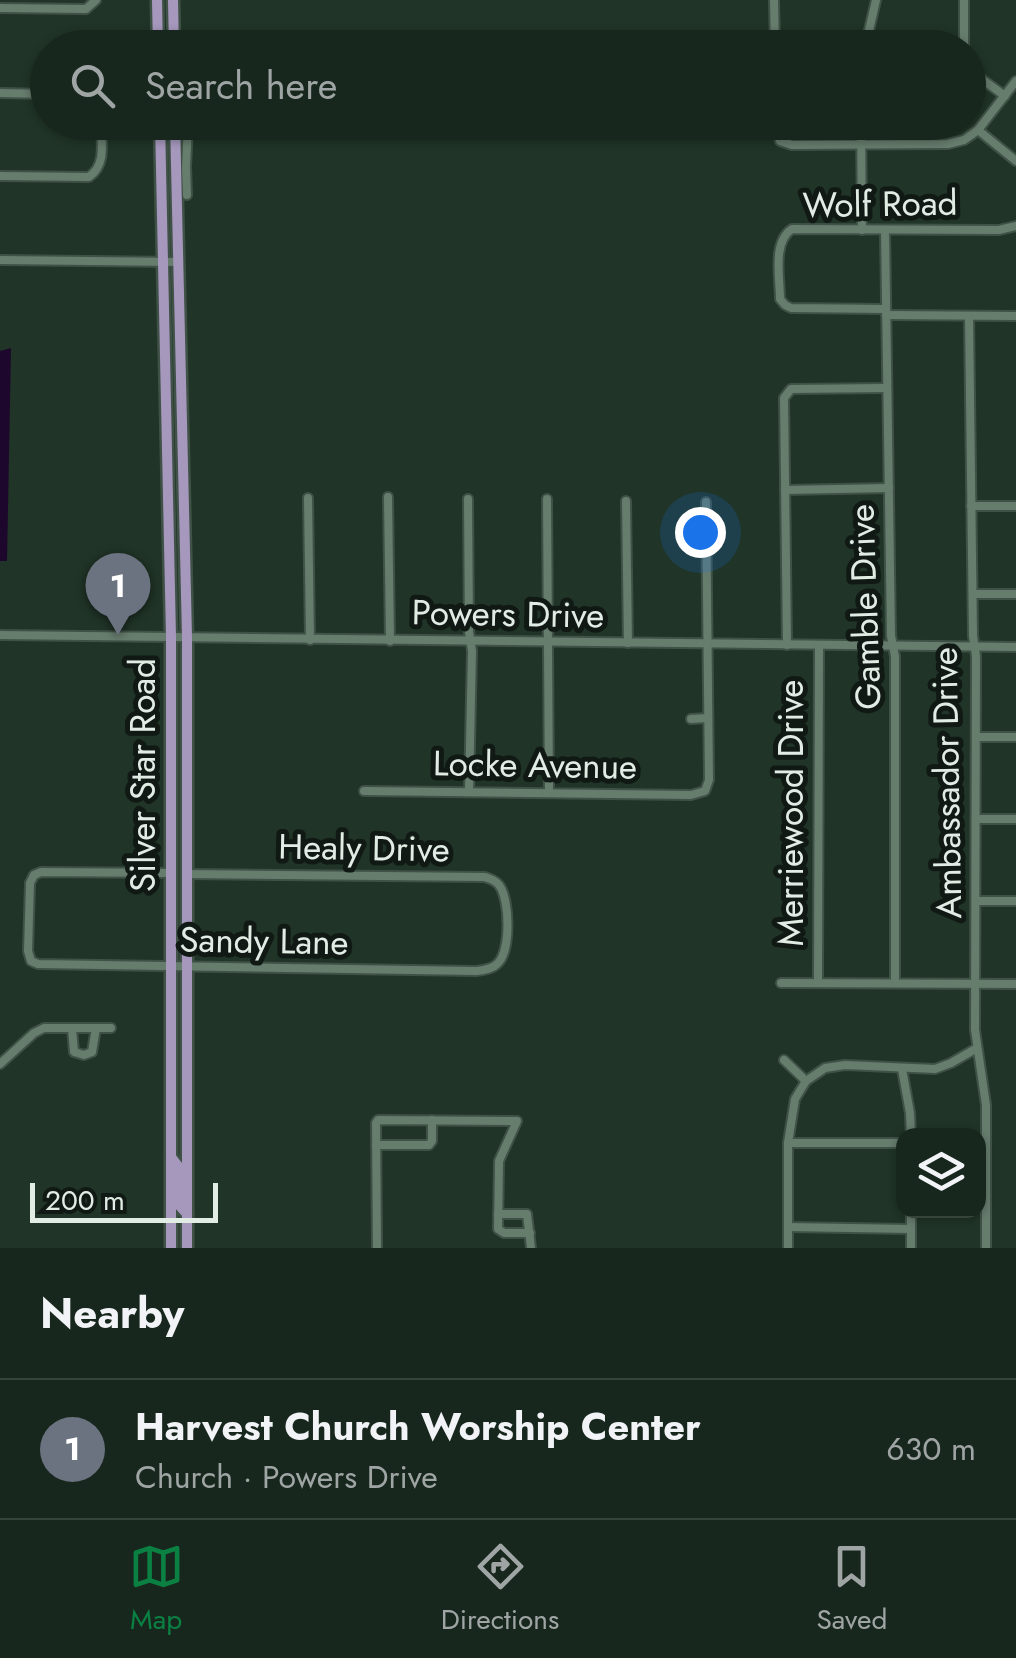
<!DOCTYPE html>
<meta charset="utf-8">
<style>
:root{--surface:#18271d;--page:#25332a;--text:#f1f3f6;--muted:#9fa5a4;--line:#36443b;--accent:#0b8043}
body{margin:0;font-family:Jost,sans-serif;background:var(--page);color:var(--text)}
.controls{position:absolute;right:30px;bottom:30px;display:grid;overflow:hidden;border-radius:20px;box-shadow:0 2px 8px #0004}
.controls button{width:90px;height:90px;display:grid;place-items:center;padding:0;border:0;border-bottom:2px solid var(--line);background:var(--surface);color:var(--text);font:50px sans-serif}
.scale{position:absolute;left:30px;bottom:25px;width:188px;box-sizing:border-box;padding-left:10px;border:5px solid #e1ede4;border-top:0;font-size:28px;line-height:35px;white-space:nowrap;color:#e1ede4;-webkit-text-stroke:8px #101913;paint-order:stroke}
.you{position:absolute;left:700px;top:532px;width:35px;height:35px;margin:-25px;border:8px solid #fff;border-radius:50%;background:#1a73e8;box-shadow:0 0 0 15px #1a73e833}
.badge{display:grid;place-items:center;width:65px;height:65px;border-radius:50%;background:var(--accent);color:#fff;font-size:32px;font-weight:700}
.pin{position:absolute;translate:-50% -82px;filter:drop-shadow(0 2px 5px #0008)}
.pin::after{content:'';position:absolute;top:52px;width:35px;height:30px;background:inherit;clip-path:polygon(0 0,100% 0,50% 100%)}
.list{margin:0;padding:0;list-style:none}
h2{display:flex;justify-content:space-between;align-items:center;height:130px;margin:0;padding:0 40px;font-size:42px}
h2 small{font-size:32px;font-weight:400;color:var(--muted)}
.list li{display:grid;grid-template-columns:65px 1fr auto;gap:30px;align-items:center;box-sizing:border-box;height:140px;padding:0 40px;border-top:2px solid var(--line)}
.list b{display:block;font-size:38px;white-space:nowrap}
.list p{margin:0;font-size:32px;white-space:nowrap;color:var(--muted)}
.list em{font-size:32px;font-style:normal;color:var(--muted)}
.icon{flex:none;width:55px;height:55px;fill:none;stroke:currentColor;stroke-width:2;stroke-linecap:round;stroke-linejoin:round}
.map{position:relative;flex:none;width:1016px;height:1248px;overflow:hidden}
.search{position:absolute;background:var(--surface);box-shadow:0 2px 8px #0004;left:30px;right:30px;top:30px;height:110px;display:flex;align-items:center;gap:25px;box-sizing:border-box;padding:0 35px;border-radius:55px;color:var(--muted);font-size:38px}
.sheet{height:270px;background:var(--surface)}
nav{display:flex;justify-content:space-around;align-items:center;box-sizing:border-box;height:140px;border-top:2px solid var(--line);background:var(--surface);font-size:28px;color:var(--muted)}
nav a{display:grid;justify-items:center;gap:5px}
nav .on{color:var(--accent)}
.map>svg:first-child{display:block}
.water{fill:#1d072c}
.lines{fill:none;stroke-linecap:round;stroke-linejoin:round}
.minor-casing{stroke:#405247;stroke-width:12}
.major-casing{stroke:#405247;stroke-width:15}
.minor{stroke:#667c6d;stroke-width:8}
.major{stroke:#a698bd;stroke-width:10}
.labels{text-anchor:middle;dominant-baseline:central;stroke-width:10;stroke-linejoin:round;paint-order:stroke}
.street-label{font-size:35px;fill:#e1ede4;stroke:#101913}
</style>
<div class="map">
<svg width="1016" height="1248" viewBox="0 0 1016 1248">
<rect width="100%" height="100%" fill="#203427"/>
<path class="water" d="M11,348L7,561H0V351Z"/>
<g class="lines">
<g class="minor-casing">
<g id="minor">
<path d="M774,0L775,48"/>
<path d="M964,0V48"/>
<path d="M0,8L86,9L96,0"/>
<path d="M865,48L876,0"/>
<path d="M968,66L972,72L1005,96"/>
<path d="M0,93L48,94"/>
<path d="M776,122L780,141L792,145L948,144L964,140L978,130L1016,81"/>
<path d="M861,122L862,230"/>
<path d="M978,130L1016,161"/>
<path d="M0,176L89,177C107,164 101,143 101,122"/>
<path d="M187,195L186,167L188,124"/>
<path d="M885,230L891,636L895,656V982"/>
<path d="M0,260L179,262"/>
<path d="M886,309L791,308L785,305L780,299C780,278 772,242 792,229L999,230L1016,226"/>
<path d="M886,315L1016,316"/>
<path d="M969,316L973,636L976,656L975,1030L986,1105V1248"/>
<path d="M785,490L889,488"/>
<path d="M388,497L390,641"/>
<path d="M308,498L310,640"/>
<path d="M468,499L469,632L472,651L469,792"/>
<path d="M547,499L549,793"/>
<path d="M626,501L628,643"/>
<path d="M971,506H1016"/>
<path d="M973,594H1016"/>
<path d="M0,635L1016,647"/>
<path d="M787,645L784,398L791,389L887,388"/>
<path d="M691,719L708,718"/>
<path d="M976,737H1016"/>
<path d="M364,791L691,795L705,791L709,780L706,502"/>
<path d="M976,819H1016"/>
<path d="M171,873L41,872L34,875L30,883L28,951L31,961L38,964L476,971C484,970 493,969 498,963C511,950 510,899 499,885C494,879 492,880 485,877L186,874"/>
<path d="M976,901H1016"/>
<path d="M818,981L819,645"/>
<path d="M781,983L1016,984"/>
<path d="M72,1028L74,1052L84,1055L92,1052L96,1028"/>
<path d="M784,1060L806,1081"/>
<path d="M0,1064L34,1033L44,1028H111"/>
<path d="M902,1069L910,1113L911,1136"/>
<path d="M788,1143H904"/>
<path d="M376,1145H429L432,1141V1120"/>
<path d="M911,1210V1248"/>
<path d="M498,1214H527L531,1248"/>
<path d="M788,1227L911,1229"/>
<path d="M377,1248L376,1123L378,1120L517,1121L499,1161L498,1229L504,1233H530"/>
<path d="M788,1248V1143L795,1099L806,1081L825,1068L845,1065L935,1069L951,1063L977,1048"/>
</g>
</g>
<g class="major-casing">
<g id="major">
<path d="M157,0L158,48"/>
<path d="M173,0L174,48"/>
<path d="M160,122L171,637V1248"/>
<path d="M175,122L187,637V1248"/>
<path d="M171,1157L178,1166V1204L187,1214"/>
</g>
</g>
<use href="#minor" class="minor"/>
<use href="#major" class="major"/>
</g>
<g class="labels">
<g class="street-label">
<text transform="translate(880 204) rotate(-1)">Wolf Road</text>
<text transform="translate(865 607) rotate(-92)">Gamble Drive</text>
<text transform="translate(508 614) rotate(1)">Powers Drive</text>
<text transform="translate(535 765) rotate(1)">Locke Avenue</text>
<text transform="translate(143 775) rotate(-90)">Silver Star Road</text>
<text transform="translate(947 783) rotate(-91)">Ambassador Drive</text>
<text transform="translate(791 813) rotate(-90)">Merriewood Drive</text>
<text transform="translate(364 848) rotate(1)">Healy Drive</text>
<text transform="translate(264 941) rotate(1)">Sandy Lane</text>
</g>
</g>
</svg>
<div class="controls">
<button><svg class="icon" aria-label="layers" viewBox="0 0 24 24"><path d="M12 4l9 5-9 5-9-5zM3 14l9 5 9-5"/></svg></button>
</div>
<div class="scale">200 m</div>
<div class="you"></div>
<div class="pin badge" style="left:118px;top:635px;background:#6b7280">1</div>
<div class="search"><svg class="icon" aria-label="search" viewBox="0 0 24 24"><circle cx="10" cy="10" r="6"/><path d="M15 15l6 6"/></svg>Search here</div>
</div>
<section class="sheet">
<h2>Nearby<small></small></h2>
<ul class="list">
<li><span class="badge" style="background:#6b7280">1</span><div><b>Harvest Church Worship Center</b><p>Church · Powers Drive</p></div><em>630 m</em></li>
</ul>
</section>
<nav>
<a class="on"><svg class="icon" aria-label="map" viewBox="0 0 24 24"><path d="M3 6l6-2 6 2 6-2v14l-6 2-6-2-6 2zM9 4v14M15 6v14"/></svg>Map</a>
<a><svg class="icon" aria-label="directions" viewBox="0 0 24 24"><path d="M12 3l9 9-9 9-9-9zM9 14v-3h6M13 9l2 2-2 2"/></svg>Directions</a>
<a><svg class="icon" aria-label="saved" viewBox="0 0 24 24"><path d="M7 4h10v16l-5-4-5 4z"/></svg>Saved</a>
</nav>
